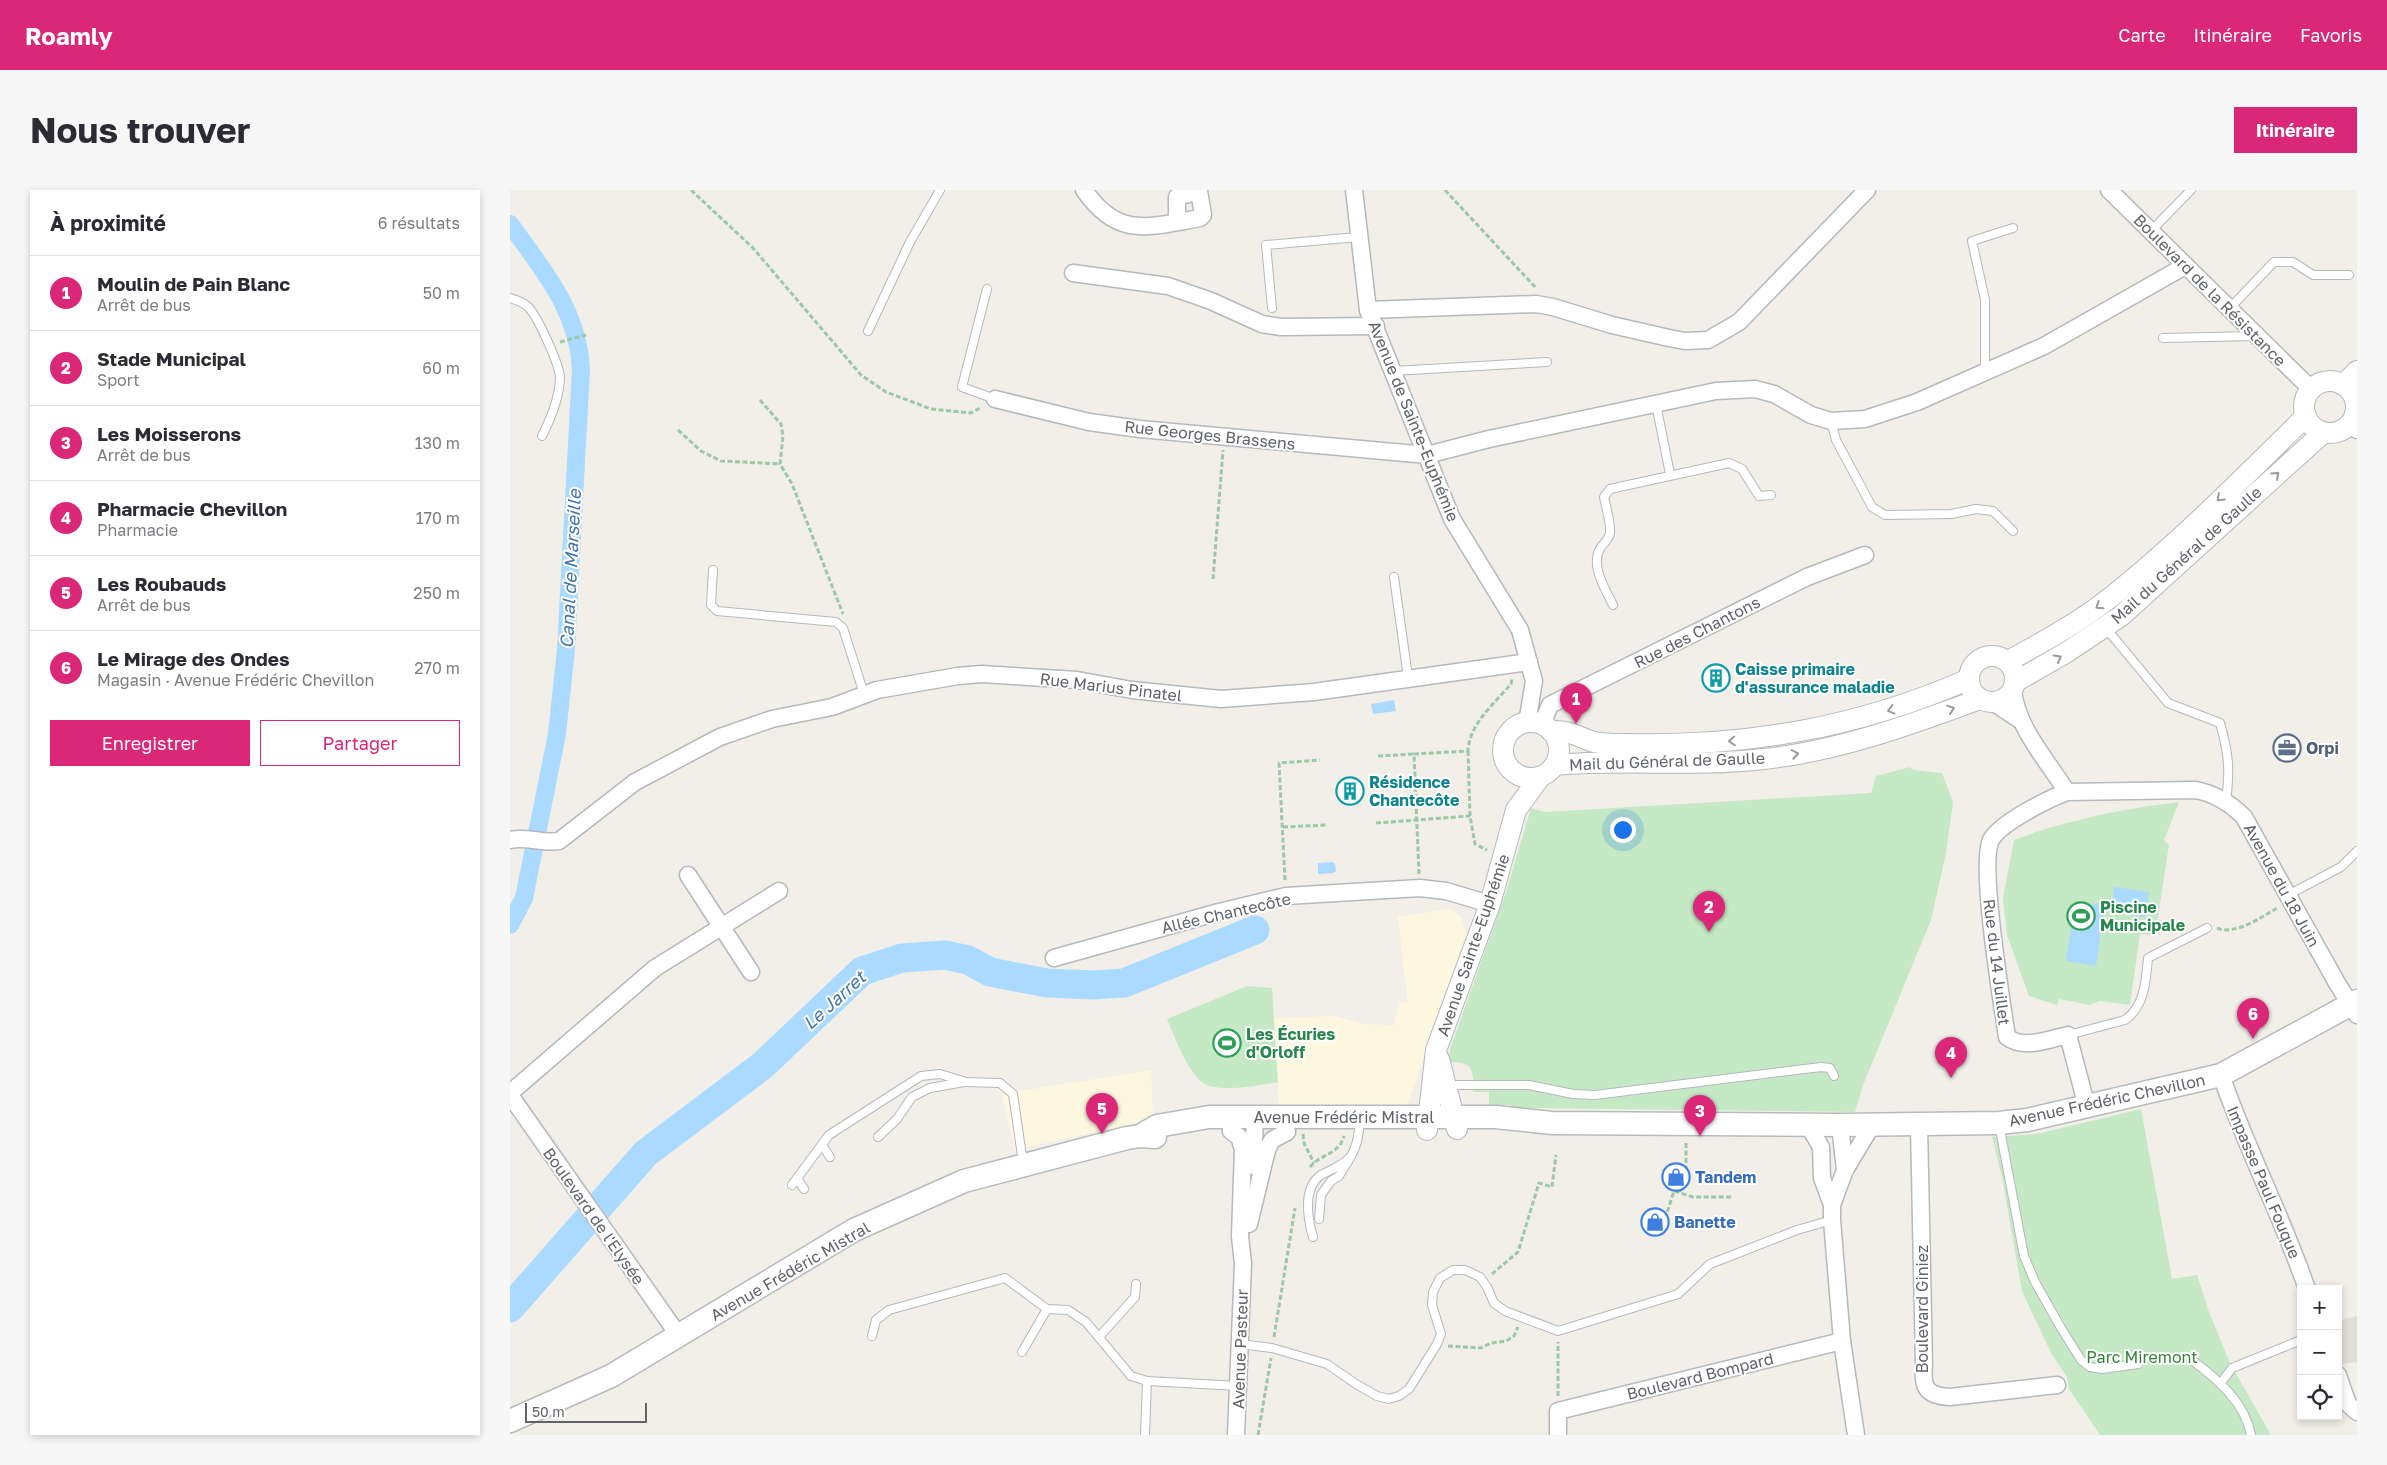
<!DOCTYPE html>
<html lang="fr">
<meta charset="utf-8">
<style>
:root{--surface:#fff;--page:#f7f7f7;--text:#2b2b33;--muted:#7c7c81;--line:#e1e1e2;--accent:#db2777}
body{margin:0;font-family:"Golos Text",sans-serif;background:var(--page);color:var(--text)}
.controls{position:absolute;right:15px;bottom:15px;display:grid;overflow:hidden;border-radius:0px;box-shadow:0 2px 8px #0003}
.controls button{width:45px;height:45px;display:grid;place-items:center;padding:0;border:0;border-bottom:1px solid var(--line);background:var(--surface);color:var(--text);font:25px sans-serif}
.scale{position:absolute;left:15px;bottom:12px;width:122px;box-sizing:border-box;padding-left:5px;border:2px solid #5f6368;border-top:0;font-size:14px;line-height:18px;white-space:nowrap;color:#5f6368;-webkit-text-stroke:4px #fff;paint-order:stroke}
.you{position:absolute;left:1112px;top:639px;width:18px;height:18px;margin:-12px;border:4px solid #fff;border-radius:50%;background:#1a73e8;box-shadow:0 0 0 8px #1a73e833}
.badge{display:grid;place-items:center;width:32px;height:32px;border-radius:50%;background:var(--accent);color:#fff;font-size:16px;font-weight:700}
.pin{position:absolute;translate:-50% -41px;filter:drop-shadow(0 1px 2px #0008)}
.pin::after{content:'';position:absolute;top:26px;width:18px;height:15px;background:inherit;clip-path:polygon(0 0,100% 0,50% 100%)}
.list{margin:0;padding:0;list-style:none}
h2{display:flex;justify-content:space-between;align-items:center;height:65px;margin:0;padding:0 20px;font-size:21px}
h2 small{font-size:16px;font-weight:400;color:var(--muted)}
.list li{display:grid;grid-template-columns:32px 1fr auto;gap:15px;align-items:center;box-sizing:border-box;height:75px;padding:0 20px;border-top:1px solid var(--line)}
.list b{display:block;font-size:19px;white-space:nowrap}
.list p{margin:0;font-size:16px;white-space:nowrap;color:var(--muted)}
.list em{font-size:16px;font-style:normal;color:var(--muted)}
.actions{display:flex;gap:10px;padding:15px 20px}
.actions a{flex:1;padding:11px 0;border:1px solid var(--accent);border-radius:0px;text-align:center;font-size:18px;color:var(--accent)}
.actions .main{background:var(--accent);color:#fff}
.icon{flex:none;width:28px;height:28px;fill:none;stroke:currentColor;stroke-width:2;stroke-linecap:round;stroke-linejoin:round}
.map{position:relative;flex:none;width:1847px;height:1245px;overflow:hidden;border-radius:0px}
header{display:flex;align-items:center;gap:30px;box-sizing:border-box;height:70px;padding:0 25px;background:var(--accent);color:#fff}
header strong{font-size:24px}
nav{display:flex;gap:28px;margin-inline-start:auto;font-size:18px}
.intro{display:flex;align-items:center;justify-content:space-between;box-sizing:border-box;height:120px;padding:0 30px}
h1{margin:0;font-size:35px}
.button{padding:12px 22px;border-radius:0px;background:var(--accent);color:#fff;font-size:18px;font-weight:700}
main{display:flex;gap:30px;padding:0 30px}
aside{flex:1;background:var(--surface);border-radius:0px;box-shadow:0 2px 8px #0003}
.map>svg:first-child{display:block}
.commercial{fill:#fef7e0}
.education{fill:#e1ded6}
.green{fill:#c5e8c5}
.water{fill:#aadaff}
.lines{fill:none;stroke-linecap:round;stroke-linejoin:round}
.canal{stroke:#aadaff;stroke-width:18}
.river{stroke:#aadaff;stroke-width:29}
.service-casing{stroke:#b5b8bc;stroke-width:10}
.minor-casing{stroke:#b5b8bc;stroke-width:19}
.tertiary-casing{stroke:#b5b8bc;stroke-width:22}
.secondary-casing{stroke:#b6babf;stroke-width:25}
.path{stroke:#9cc7a9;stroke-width:3;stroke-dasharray:5 2.5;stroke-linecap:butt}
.service{stroke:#fff;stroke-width:8}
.minor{stroke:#fff;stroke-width:16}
.tertiary{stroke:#fff;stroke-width:20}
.secondary{stroke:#fff;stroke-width:22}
.oneway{stroke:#979a9d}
.labels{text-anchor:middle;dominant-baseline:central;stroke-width:4;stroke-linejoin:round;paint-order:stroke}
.street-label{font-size:16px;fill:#5f6368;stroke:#fff}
.culture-label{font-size:16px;font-weight:bold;fill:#0d838f;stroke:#fff;text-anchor:start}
.service-label{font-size:16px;font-weight:bold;fill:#4e5e75;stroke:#fff;text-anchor:start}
.leisure-label{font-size:16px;font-weight:bold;fill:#27864d;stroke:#fff;text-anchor:start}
.shop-label{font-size:16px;font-weight:bold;fill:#366cbe;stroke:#fff;text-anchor:start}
.park-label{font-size:16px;fill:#348238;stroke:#fff}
.water-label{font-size:18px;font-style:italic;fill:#4174aa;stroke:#fff}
</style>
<header>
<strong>Roamly</strong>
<nav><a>Carte</a><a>Itinéraire</a><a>Favoris</a></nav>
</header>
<div class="intro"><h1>Nous trouver</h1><a class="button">Itinéraire</a></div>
<main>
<aside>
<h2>À proximité<small>6 résultats</small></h2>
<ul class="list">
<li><span class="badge">1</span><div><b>Moulin de Pain Blanc</b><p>Arrêt de bus</p></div><em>50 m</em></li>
<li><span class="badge">2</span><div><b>Stade Municipal</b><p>Sport</p></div><em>60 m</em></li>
<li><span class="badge">3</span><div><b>Les Moisserons</b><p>Arrêt de bus</p></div><em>130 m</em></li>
<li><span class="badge">4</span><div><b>Pharmacie Chevillon</b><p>Pharmacie</p></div><em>170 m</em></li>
<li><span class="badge">5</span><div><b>Les Roubauds</b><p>Arrêt de bus</p></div><em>250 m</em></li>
<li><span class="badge">6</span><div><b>Le Mirage des Ondes</b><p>Magasin · Avenue Frédéric Chevillon</p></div><em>270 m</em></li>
</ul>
<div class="actions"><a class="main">Enregistrer</a><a>Partager</a></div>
</aside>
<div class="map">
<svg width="1847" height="1245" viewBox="0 0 1847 1245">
<rect width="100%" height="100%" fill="#f1efe8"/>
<g class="commercial">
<path d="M940,719L951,727L956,743L896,919L769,920L764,828L824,826L853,834L884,835L890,812L898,813L888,727Z"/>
<path d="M641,880L643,929L505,960L492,904Z"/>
</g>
<path class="education" d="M1847,1126V1172L1832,1174L1828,1164V1131Z"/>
<g class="green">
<path d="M1400,577L1403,580L1432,583L1443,612L1436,663L1421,730L1353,895L1345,922L1019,918V921L999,920V915H979V902H963C964,881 963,870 939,873L940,859L996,702L1021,618L1035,622L1361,603L1366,586Z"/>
<path d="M1669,612L1654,650L1659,655L1645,746L1630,744L1620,815L1590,811L1580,815L1549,809L1547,815L1519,806L1497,745L1493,708L1504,650C1557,630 1612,619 1669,612Z"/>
<path d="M737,796L762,798L768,892C750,895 703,905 689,890C674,874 666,849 657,829Z"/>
<path d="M1631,919L1662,1089L1687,1085L1699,1122L1720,1173L1761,1245H1590L1559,1199L1557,1187L1541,1163L1512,1101L1492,987L1482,947L1527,944Z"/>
</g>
<g class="water">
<path d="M884,510L886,521L863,524L861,514Z"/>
<path d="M823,672L825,674L826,681L823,683L808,684V673Z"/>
<path d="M1604,697L1639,702L1636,727L1601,722Z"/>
<path d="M1565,711L1595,716L1586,776L1556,771Z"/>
</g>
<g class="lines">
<path class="canal" d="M0,34C33,80 68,120 71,179L56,459L47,544L14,708L0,735"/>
<path class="river" d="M0,1118L136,963L253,875L352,781L392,768L435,765L458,770L480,782L537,793L583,795L614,793L745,740"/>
<g class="service-casing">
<g id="service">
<path d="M1640,42L1681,0"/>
<path d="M477,99L452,197L485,209"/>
<path d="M0,108C6,110 13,112 17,116C27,124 49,174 50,187C50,205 40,230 32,246"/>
<path d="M762,118L756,55L848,47"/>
<path d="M1719,119L1764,72H1783L1803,85H1839"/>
<path d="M358,141L400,52L430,0"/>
<path d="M1653,148L1745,146"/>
<path d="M883,181L1037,172"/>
<path d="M1475,182V110L1462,51L1503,38"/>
<path d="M1146,214L1160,284"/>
<path d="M1321,231L1326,250L1362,317L1375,325L1441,324L1466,319L1483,321L1503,341"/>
<path d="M203,380L201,415L207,421L326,432L333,438L354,504"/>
<path d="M884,387L898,487"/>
<path d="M1103,415C1096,401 1080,375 1090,359C1093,353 1099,350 1100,343C1101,332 1096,318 1094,307L1100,299L1219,273L1232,279L1249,306L1261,305"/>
<path d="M1595,437L1658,513L1710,533C1719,564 1720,580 1716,612"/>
<path d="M1778,705L1831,677L1847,661"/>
<path d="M1558,845L1615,830C1635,816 1636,790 1638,768L1697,738"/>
<path d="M936,895H1019L1063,904L1085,905L1311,877L1320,878L1324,886"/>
<path d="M1489,934L1514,1066L1525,1092L1551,1138L1571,1170L1580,1177L1592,1179L1628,1174"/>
<path d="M368,947L387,929L402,907L420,898L454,892"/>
<path d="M312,955L320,967"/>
<path d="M287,988L294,999"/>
<path d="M282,995L319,945L411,886L430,884L456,892L490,893L503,904L513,973"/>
<path d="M809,1029L811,1005L821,991L829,986L840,968"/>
<path d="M803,1047C798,1030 792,998 811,985C820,980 834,975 841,966C847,957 850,939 850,929"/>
<path d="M362,1146L366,1130L379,1120L495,1088L537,1119L558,1120L576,1132L621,1186L637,1191L729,1196"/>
<path d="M589,1147L625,1107L626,1094"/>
<path d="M730,1154L762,1158L817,1174L846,1194L867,1206L879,1209L889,1206L899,1199L927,1154L931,1144L922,1115L923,1102L930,1088L943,1080H955L970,1087L977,1097L984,1113L995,1121L1048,1141L1168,1104L1200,1074L1287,1040L1322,1030"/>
<path d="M512,1162L537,1119"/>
<path d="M1682,1170C1707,1189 1735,1212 1741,1245"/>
<path d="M1711,1193L1722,1178L1791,1150"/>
<path d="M635,1245L637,1191"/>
</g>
</g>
<g class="minor-casing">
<g id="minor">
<path d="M574,0C608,49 638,37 690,28L693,25L689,1L667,7V32"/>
<path d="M844,0L858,120L942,329L1010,440L1024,491L1017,533"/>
<path d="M1599,0L1801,199"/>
<path d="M563,83L658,96L701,111L752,134L771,137L866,136"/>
<path d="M858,120L1026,114L1043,117L1102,135L1159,148L1175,151L1198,150L1229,132L1357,0"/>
<path d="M485,209L579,232L630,239L917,265L979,249L1206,201L1245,199L1264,204L1301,225L1321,231L1355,229L1407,212L1534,156L1675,76"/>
<path d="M1841,235L1847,240"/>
<path d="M1503,499C1506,537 1537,570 1557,602L1686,600C1706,604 1720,613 1734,627L1827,793L1847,825"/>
<path d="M1483,512L1510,530"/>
<path d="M1032,534L1040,515L1297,387L1355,365"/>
<path d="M1557,602C1538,609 1490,633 1481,650C1469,673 1492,814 1497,847C1514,860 1539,849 1558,845L1577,917"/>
<path d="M0,650C17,646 32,654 49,651L125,592L210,547L262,529L322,517L367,500L448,486L472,484L567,490L622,500L711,509L804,502L1019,472"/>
<path d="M178,685L241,782"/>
<path d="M544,768L709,722L776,706L910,698L936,701L980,714"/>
<path d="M1711,885C1736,958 1772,1026 1797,1099"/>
<path d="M0,903L145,778L269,701"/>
<path d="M0,905L169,1146"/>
<path d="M721,927V941L729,947L733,959L730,1046L733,1074L726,1245"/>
<path d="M1298,935L1311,957L1312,988L1322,1015"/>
<path d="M1330,935L1335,980L1322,1015V1030L1332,1151L1346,1245"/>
<path d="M1409,935L1414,1174C1412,1196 1415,1206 1440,1207L1547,1195"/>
<path d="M743,976L745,927"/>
<path d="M1335,980L1362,935"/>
<path d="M739,1034L757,960L762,950L777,942"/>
<path d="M1828,1185L1838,1214L1847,1222"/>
<path d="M1048,1245V1221L1332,1151"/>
</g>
</g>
<g class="tertiary-casing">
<g id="tertiary">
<circle cx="1820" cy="217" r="26"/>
<path d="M1833,195L1847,181"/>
<circle cx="1482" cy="489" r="23"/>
<path d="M1498,471C1533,452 1570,432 1601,407C1670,352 1733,288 1796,226"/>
<path d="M1505,492L1557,462L1611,426L1813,243"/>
<circle cx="1021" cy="560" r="28"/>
<path d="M1041,541C1061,540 1067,547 1084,552C1093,554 1105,554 1114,554C1235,557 1348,538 1459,489"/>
<path d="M1045,575C1114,569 1184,577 1254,569C1328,561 1400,535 1470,509"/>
<path d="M929,869L947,939"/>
<path d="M917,940L926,860L980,714L1006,620L1030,587"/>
</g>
</g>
<g class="secondary-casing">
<g id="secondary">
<path d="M630,946L647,936L699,927H985L1042,933L1330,935L1489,933L1517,930L1711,885L1847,811"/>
<path d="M0,1231L101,1186L344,1040L454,991L617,948L630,946L645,947"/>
</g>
</g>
<g class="path">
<path d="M181,0L243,58L351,185L376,202L421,219L461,223L472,217"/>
<path d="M935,0L1026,98"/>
<path d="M50,152L76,145"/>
<path d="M250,210L271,234L273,246L270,274L282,294L333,424"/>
<path d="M168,240L191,261L211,271L270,274"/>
<path d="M703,389L713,260"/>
<path d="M958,561L960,626L965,654L977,660"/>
<path d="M868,566L904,564"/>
<path d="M866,633L960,626"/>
<path d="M773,637L818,635"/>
<path d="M909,684L904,564L958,561C959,534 985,513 1001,494L1002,488"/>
<path d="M775,690L769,573L810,570"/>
<path d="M1707,738C1724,746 1752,727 1767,718"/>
<path d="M793,944L794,953L804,973"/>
<path d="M800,977C810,964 829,965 834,946"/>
<path d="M1170,1002L1176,982V952"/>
<path d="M1155,1029L1164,1001L1183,1007H1223"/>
<path d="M982,1084L1008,1062L1029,993L1042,997L1046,965"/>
<path d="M764,1147L785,1018"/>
<path d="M938,1156L971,1158L981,1153L996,1151L1004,1146L1008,1137"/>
<path d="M1048,1206V1152"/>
<path d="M748,1245L761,1168"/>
</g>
<use href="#service" class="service"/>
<use href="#minor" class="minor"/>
<use href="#tertiary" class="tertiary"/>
<use href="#secondary" class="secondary"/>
</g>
<defs><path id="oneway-chevron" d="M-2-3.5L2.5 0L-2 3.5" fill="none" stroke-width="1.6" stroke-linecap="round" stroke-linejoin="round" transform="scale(1.25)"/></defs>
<g class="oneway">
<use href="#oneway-chevron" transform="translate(1766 285) rotate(-42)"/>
<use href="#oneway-chevron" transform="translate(1710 308) rotate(137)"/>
<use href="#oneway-chevron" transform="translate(1589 416) rotate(146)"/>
<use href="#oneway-chevron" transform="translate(1548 468) rotate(-30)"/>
<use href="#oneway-chevron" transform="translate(1441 519) rotate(-19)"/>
<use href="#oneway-chevron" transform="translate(1381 520) rotate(165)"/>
<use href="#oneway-chevron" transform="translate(1222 551) rotate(176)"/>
<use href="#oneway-chevron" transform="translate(1285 564) rotate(-10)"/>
</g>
<defs>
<g id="building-ring" transform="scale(1.4375)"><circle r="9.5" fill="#fff" stroke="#0f9aa8" stroke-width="1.5"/><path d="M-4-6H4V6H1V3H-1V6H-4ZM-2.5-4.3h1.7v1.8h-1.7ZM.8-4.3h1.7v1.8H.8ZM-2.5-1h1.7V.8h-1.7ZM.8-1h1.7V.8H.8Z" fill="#0f9aa8"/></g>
<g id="office-ring" transform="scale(1.4375)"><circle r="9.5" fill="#fff" stroke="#5c6f8a" stroke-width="1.5"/><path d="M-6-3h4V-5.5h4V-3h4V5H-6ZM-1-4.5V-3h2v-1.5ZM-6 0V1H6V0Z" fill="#5c6f8a"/></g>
<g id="stadium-ring" transform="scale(1.4375)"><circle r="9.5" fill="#fff" stroke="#2e9e5b" stroke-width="1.5"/><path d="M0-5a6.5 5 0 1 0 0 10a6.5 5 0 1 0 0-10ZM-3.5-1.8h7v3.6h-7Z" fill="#2e9e5b"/></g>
<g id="shop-ring" transform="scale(1.4375)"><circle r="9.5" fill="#fff" stroke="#3f7fe0" stroke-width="1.5"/><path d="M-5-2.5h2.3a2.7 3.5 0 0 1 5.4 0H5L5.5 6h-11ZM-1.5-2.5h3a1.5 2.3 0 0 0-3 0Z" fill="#3f7fe0"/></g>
</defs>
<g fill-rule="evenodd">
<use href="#building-ring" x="1206" y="488"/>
<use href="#office-ring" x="1777" y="558"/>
<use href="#building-ring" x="840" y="601"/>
<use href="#stadium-ring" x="1571" y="726"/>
<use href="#stadium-ring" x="717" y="853"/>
<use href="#shop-ring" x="1166" y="987"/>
<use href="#shop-ring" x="1145" y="1032"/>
</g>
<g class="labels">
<g class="street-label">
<text transform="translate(1700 100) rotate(45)">Boulevard de la Résistance</text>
<text transform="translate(904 231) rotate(68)">Avenue de Sainte-Euphémie</text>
<text transform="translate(700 245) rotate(6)">Rue Georges Brassens</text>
<text transform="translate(1676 365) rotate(-42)">Mail du Général de Gaulle</text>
<text transform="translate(1187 442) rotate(-27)">Rue des Chantons</text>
<text transform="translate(601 497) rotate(7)">Rue Marius Pinatel</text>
<text transform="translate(1157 571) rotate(-2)">Mail du Général de Gaulle</text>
<text transform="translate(1772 695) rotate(61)">Avenue du 18 Juin</text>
<text transform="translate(716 723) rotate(-13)">Allée Chantecôte</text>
<text transform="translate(963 755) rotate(-71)">Avenue Sainte-Euphémie</text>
<text transform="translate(1487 772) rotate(83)">Rue du 14 Juillet</text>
<text transform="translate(1597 910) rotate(-12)">Avenue Frédéric Chevillon</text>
<text x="834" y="927">Avenue Frédéric Mistral</text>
<text transform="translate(1754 992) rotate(67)">Impasse Paul Fouque</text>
<text transform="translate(84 1026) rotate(55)">Boulevard de l'Elysée</text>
<text transform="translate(280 1081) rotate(-30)">Avenue Frédéric Mistral</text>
<text transform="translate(1412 1119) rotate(-90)">Boulevard Giniez</text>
<text transform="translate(730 1159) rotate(-88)">Avenue Pasteur</text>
<text transform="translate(1190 1186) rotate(-14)">Boulevard Bompard</text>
</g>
<g class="culture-label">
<text x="1225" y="479">Caisse primaire<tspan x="1225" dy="18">d'assurance maladie</tspan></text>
<text x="859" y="592">Résidence<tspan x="859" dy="18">Chantecôte</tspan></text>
</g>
<g class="service-label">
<text x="1796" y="558">Orpi</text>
</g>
<g class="leisure-label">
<text x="1590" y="717">Piscine<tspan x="1590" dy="18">Municipale</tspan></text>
<text x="736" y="844">Les Écuries<tspan x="736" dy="18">d'Orloff</tspan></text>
</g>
<g class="shop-label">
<text x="1185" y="987">Tandem</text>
<text x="1164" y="1032">Banette</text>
</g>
<g class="park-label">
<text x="1632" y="1167">Parc Miremont</text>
</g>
<g class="water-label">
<text transform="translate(60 379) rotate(-87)">Canal de Marseille</text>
<text transform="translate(324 810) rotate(-42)">Le Jarret</text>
</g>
</g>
</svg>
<div class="controls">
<button>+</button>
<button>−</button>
<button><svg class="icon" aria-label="locate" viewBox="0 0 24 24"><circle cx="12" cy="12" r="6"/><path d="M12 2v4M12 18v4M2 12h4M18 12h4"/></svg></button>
</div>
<div class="scale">50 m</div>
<div class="you"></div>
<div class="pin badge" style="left:1066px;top:534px">1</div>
<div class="pin badge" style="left:1199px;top:742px">2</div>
<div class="pin badge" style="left:1190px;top:946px">3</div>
<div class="pin badge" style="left:1441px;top:888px">4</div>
<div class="pin badge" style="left:592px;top:944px">5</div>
<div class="pin badge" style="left:1743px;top:849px">6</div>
</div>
</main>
